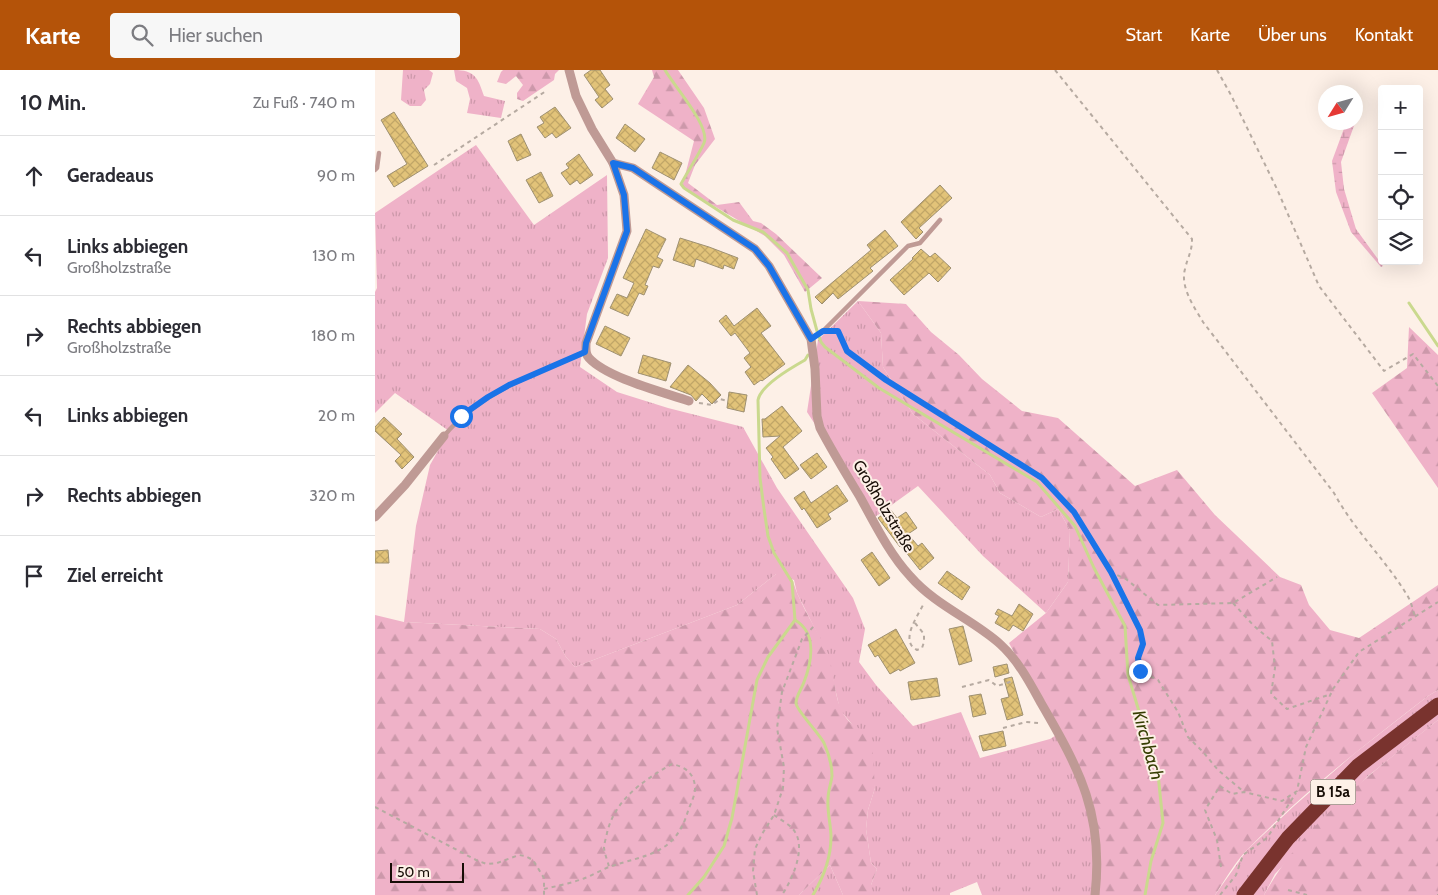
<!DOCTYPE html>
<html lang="de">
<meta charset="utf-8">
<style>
:root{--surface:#fff;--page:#f7f7f7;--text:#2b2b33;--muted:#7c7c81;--line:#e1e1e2;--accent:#b45309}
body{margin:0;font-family:Cabin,sans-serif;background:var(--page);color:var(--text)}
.controls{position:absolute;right:15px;top:15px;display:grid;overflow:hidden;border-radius:5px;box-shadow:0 5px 20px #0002}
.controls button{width:45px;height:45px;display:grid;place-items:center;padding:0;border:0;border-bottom:1px solid var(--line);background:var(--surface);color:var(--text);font:25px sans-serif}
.compass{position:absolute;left:943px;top:15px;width:45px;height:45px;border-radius:50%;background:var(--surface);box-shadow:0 5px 20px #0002;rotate:233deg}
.scale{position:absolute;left:15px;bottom:12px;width:74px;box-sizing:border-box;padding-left:5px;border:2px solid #170d06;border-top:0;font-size:14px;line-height:18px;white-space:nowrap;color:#170d06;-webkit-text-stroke:4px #fdf0e7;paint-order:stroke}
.stop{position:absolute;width:15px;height:15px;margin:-11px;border:4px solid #1a73e8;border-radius:50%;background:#fff}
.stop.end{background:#1a73e8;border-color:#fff;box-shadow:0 1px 5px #0008}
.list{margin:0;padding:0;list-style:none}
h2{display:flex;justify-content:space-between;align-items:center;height:65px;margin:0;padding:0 20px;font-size:21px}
h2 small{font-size:16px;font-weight:400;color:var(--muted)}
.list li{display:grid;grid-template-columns:32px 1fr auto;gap:15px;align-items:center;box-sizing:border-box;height:80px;padding:0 20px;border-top:1px solid var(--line)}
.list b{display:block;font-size:19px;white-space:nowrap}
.list p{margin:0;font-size:16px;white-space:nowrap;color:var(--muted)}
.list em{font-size:16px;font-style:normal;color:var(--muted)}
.icon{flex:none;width:28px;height:28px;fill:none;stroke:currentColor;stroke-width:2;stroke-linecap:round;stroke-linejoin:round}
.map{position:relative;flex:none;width:1063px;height:825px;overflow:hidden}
header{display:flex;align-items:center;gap:30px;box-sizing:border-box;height:70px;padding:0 25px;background:var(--accent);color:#fff}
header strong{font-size:24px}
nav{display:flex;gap:28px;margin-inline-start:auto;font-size:18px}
.search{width:350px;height:45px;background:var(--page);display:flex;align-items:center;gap:12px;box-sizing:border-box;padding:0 18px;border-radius:5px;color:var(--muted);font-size:19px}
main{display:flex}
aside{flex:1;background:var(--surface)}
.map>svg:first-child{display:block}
.grass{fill:url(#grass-tufts)}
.forest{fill:url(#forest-firs)}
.wetland{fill:url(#wetland-marsh)}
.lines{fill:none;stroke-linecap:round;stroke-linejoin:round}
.stream{stroke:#cad98e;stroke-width:3}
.building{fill:url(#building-cross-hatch);stroke:#9e9071}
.path{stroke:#b6aaa1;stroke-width:2;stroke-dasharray:4 4;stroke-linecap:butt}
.lane{stroke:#bf9a95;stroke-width:4.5}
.street{stroke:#bf9a95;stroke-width:9}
.highway{stroke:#79332e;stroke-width:15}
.route{stroke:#1a73e8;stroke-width:6}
.labels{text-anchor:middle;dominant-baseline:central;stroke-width:4;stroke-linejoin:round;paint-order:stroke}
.shield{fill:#fdf0e7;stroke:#5c514a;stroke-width:1}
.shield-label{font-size:15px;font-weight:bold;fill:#170d06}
.street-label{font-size:16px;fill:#170d06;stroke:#fdf0e7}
.water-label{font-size:18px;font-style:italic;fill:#353d02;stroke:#fdf0e7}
</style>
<header>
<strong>Karte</strong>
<div class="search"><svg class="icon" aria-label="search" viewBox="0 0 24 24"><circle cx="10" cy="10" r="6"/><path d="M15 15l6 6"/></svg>Hier suchen</div>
<nav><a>Start</a><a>Karte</a><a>Über uns</a><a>Kontakt</a></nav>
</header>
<main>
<aside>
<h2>10 Min.<small>Zu Fuß · 740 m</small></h2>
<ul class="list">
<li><svg class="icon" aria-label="ahead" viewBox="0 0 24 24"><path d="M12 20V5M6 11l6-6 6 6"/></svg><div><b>Geradeaus</b></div><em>90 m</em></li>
<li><svg class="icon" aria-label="left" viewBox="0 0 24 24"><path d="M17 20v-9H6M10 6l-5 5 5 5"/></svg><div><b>Links abbiegen</b><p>Großholzstraße</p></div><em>130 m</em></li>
<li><svg class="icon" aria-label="right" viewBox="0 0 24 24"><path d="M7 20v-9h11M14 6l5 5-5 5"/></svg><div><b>Rechts abbiegen</b><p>Großholzstraße</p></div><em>180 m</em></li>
<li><svg class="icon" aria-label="left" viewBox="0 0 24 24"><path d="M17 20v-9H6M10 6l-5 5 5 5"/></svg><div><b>Links abbiegen</b></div><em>20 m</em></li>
<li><svg class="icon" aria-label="right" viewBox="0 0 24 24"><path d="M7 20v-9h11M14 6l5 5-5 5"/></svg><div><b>Rechts abbiegen</b></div><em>320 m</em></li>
<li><svg class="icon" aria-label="arrive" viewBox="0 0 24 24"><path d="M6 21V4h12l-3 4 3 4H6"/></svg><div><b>Ziel erreicht</b></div></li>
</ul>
</aside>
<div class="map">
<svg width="1063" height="825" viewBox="0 0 1063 825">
<defs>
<pattern id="grass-tufts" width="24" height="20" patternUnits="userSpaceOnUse" patternTransform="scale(1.25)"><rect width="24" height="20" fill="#efb2c8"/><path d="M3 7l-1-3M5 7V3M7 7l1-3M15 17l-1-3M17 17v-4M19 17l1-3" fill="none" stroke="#cc98aa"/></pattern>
<pattern id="forest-firs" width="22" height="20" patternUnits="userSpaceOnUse" patternTransform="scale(1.25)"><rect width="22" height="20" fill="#efb2c8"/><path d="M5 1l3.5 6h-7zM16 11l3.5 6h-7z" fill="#cc98aa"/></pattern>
<pattern id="wetland-marsh" width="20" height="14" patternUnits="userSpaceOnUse" patternTransform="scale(1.25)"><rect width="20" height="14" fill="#efb2c8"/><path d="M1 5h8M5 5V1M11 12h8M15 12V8" fill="none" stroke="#cc98aa"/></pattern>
<pattern id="building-cross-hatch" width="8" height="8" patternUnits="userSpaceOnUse" patternTransform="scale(1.25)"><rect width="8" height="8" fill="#e2c379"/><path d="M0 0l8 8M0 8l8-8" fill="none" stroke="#c1a667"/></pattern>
</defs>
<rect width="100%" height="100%" fill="#fdf0e7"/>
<g class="grass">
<path d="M28,0H54L58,3L55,14L49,20L51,30L46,36H35L26,30Z"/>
<path d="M79,0C100,0 103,8 109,26L130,31L126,48L92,43L95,29L92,18L81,11Z"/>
<path d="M101,75L159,155L232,105L233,188L212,244L205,297L242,322L293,338L368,357L402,418L478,528L490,559L484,592L501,615L538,656L586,642L605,688L675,669L683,664L714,723L721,825H607L602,812L575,823V825H496V815L502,799L496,793L491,759L493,740L500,718L481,659L465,640L452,583L422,523L419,510L401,504L362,535L200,597L191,587L181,569L165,559L29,552L41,456L55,395L74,361L20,323L0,343V222L2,218L0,143Z"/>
<path d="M483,231L506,263L508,297L538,344L615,405L625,423L666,447L683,439L695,460L693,512L671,543L608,486L543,416L500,447L432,342L443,270Z"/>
<path d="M1063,620V650L993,706L900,804L889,825H840L872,780L919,736L980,683L1053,626Z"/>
<path d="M455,795L468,825H424Z"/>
</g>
<g class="forest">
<path d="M128,0H184L180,4L179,10L148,31L142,29V23L148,15L141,6L131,14L122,12L126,2Z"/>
<path d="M277,0H303L329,38L340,69L320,95L313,113L342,135L364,132L378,151L386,153L401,164L447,208L430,222L409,185L390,166L307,117L319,71L263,34L279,7Z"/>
<path d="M483,231L531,234L556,262L584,285L607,309L647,341L683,348L760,416L802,400L840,445L905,507L926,515L934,535L955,560L984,568L1063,515V620L1053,626C991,674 928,722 873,779C860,792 850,810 840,825H721L714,723L634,573L671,543L693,512L695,460L683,439L666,447L625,423L615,405L538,344L508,297L506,263Z"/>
<path d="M1034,257L1063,285V418L997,323L1032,298Z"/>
<path d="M401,504H413C420,511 419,518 424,527C432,546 444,563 452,582C464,611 454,650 493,662L497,672L500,718L493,740L491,759L496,793L502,799L496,815V825H468L455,795L424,825H0V545L29,552L165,559L181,569L191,587L200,597L362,535Z"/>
<path d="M1063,650V825H889C928,754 1000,700 1063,650Z"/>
</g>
<path class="wetland" d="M971,53H980L966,92L969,119L981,159L1008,196L1006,197L976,162L961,122L957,91Z"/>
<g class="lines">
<g class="stream">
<path d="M290,0C299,16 336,57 329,73C323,86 313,101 306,114L309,118L358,150L388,162L412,183L433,220L436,239L442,261L446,272L450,277L504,318L662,412L700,456L719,498L750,556L753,605L783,704L788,753L776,791L770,825"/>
<path d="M1034,233L1063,276"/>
<path d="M420,550C442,563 437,591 429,612C427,618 421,626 421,633C421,640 444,663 449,673C453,682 457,696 457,706C456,714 453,721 453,729C452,742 456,755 456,767C456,787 448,808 438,825"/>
<path d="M313,825L329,807L349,776L357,748L382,610L393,587L420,550L417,512L399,483L393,466L389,439L385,408L383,330C386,315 416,298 430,290L433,285"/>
</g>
</g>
<g class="building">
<path d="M216,0H225L235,15L230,19L238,29L227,38L220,30L224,27L209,5Z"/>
<path d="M180,37L196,58L181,68L177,63L170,68L162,57L169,53L165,47Z"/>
<path d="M19,42L53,96L19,117L12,106L32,94L6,50Z"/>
<path d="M250,54L270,69L260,82L241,68Z"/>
<path d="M146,64L156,85L142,91L133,71Z"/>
<path d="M285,82L307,93L299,110L277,98Z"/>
<path d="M204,84L218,105L205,114L202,110L195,115L186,103L194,98L191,94Z"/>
<path d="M166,102L178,126L164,133L151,110Z"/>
<path d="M565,115L577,128L544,158L548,162L541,169L526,152Z"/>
<path d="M271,159L291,169L282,187L288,190L284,198L278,196L270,215L273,216L269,225L264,223L253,246L235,238L242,224L252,228L259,213L248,208Z"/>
<path d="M510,160L523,176L495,198L498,201L463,229L458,223L447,234L440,227L496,180L492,175Z"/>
<path d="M305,168L334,177L363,188L359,199L349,195L348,199L321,189L319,197L298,190Z"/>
<path d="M546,179L555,187L560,183L576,198L563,212L554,203L529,225L515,210L538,189L537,188Z"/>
<path d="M382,238L396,256L386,263L410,294L387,311L386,310L379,315L370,302L376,297L369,288L375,283L360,263L356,266L344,251L351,245L359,256Z"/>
<path d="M230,256L255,268L246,286L221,274Z"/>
<path d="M268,285L296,293L291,311L263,303Z"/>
<path d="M313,295L335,313L346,325L337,334L327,324L321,331L316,325L295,317Z"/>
<path d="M354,322L372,325L369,342L352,338Z"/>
<path d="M407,336L427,361L408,377L424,399L410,409L396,389L398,387L391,378L405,366L388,367L387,349H390Z"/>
<path d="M9,347L27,364L22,369L39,387L27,399L20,391L26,385L0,361V357Z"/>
<path d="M442,383L452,397L436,409L425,395Z"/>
<path d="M462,415L473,431L453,444L456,449L442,458L429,438L427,440L419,428L429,421L436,433Z"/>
<path d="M515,439L522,448L531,442L542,458L533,464L543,476L547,473L559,488L545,500L526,476L525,477L503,448Z"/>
<path d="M13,480L14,493H0V481Z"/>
<path d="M497,482L515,508L504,516L486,490Z"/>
<path d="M572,501L595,517L587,530L563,513Z"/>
<path d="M644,534L658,544L648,561L638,555L634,561L620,553L624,546L620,544L623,539L637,546Z"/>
<path d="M588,556L597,591L584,595L574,559Z"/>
<path d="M521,559L540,593L525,601L524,599L515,604L503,585L500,587L493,575Z"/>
<path d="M632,594L634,603L620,607L618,597Z"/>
<path d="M637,607L648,645L632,650L626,629L634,627L629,609Z"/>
<path d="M562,608L565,626L536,630L533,612Z"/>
<path d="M606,624L611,644L598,647L594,626Z"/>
<path d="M628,661L631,676L608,681L604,666Z"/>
</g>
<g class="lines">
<g class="path">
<path d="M680,0L817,169C817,182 813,186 810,199C805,217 819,237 828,252L959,423C979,460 1010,489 1032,525C1036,531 1038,540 1040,547"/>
<path d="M842,0L856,25L902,119L944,216L1009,301L1038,284L1063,316"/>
<path d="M59,95L171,21"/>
<path d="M458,261H463L472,281L511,310L667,407L699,442L735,502L765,560L768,574L763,588L765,601L783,610L803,642L813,667L829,683L843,700L869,722"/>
<path d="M324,333L337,335L345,329L353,331"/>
<path d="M735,502L751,509L783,535L858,533L902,507"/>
<path d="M858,533L879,556L897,571L900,598L896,624L912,639L956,624"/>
<path d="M540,553L549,564V572L547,578L542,580C524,571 543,546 549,533"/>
<path d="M587,617L614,610L622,616L638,611"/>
<path d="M628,658L651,652L663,653"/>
<path d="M0,737L103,791L112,794L122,793L144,785L150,786L158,790L169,808V825"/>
<path d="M399,745C406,750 416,755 420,762C431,779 417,810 407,825"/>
<path d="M846,797L842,770L830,740L845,716L857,724L869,722L907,731L922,721L931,677L958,619L984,582L1063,532"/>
<path d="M169,819C182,816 197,813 210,808C218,805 226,800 234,797C272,784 300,785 313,741C315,735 320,726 320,719C320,704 311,697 297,694C269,710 240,729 232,763C231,768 229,774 229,778C230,785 233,792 234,797"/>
<path d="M913,820L932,825"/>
<path d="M382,825L378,801L380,779L387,764L399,745L408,718L409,697L402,658L407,622L427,569L439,556"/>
<path d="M845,825L861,805L868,785L892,768L921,723"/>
<path d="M1062,825H1063"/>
</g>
<g class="lane">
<path d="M0,100L2,98L4,83"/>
<path d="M436,269L448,261L533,176L545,173L565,150"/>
<path d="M69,366C105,322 160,304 211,282"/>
</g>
<g class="street">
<path d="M194,0L201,26L217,59L238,93L249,125L252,161L211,273C211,279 210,284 214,288C232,308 288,322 314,331"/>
<path d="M238,93L258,98L380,179L394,196L436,269L440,299L442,346L445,358C457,381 471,404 485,427C500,454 514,483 535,506C561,536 597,549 625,574C643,590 655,613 666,633C705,700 729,745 720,825"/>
<path d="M0,447L30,415L69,366"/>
</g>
<path class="highway" d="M869,825L913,768L983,696L1063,635"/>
</g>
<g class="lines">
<path class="route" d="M86,346L113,327L134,315L210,282L211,273L252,161L249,125L238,93L258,98L380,179L394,196L436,269L448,261H463L472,281L511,310L667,408L699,442L736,502L765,560L768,574L763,588L765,601"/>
</g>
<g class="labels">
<rect class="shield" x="935.5" y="709.5" width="45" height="25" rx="4"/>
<g class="shield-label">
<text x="958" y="722">B 15a</text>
</g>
<g class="street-label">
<text transform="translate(509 436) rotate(59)">Großholzstraße</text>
</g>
<g class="water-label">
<text transform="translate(773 675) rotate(74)">Kirchbach</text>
</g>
</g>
</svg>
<div class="controls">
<button>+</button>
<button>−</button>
<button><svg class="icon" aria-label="locate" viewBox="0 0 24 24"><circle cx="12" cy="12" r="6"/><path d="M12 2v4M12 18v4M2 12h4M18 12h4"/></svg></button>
<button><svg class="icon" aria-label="layers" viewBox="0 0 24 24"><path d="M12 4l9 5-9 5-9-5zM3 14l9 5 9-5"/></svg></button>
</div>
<svg class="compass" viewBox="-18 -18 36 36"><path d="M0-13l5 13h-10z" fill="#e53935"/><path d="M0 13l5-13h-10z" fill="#7c7c81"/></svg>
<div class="scale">50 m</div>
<div class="stop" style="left:86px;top:346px"></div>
<div class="stop end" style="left:765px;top:601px"></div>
</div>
</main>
